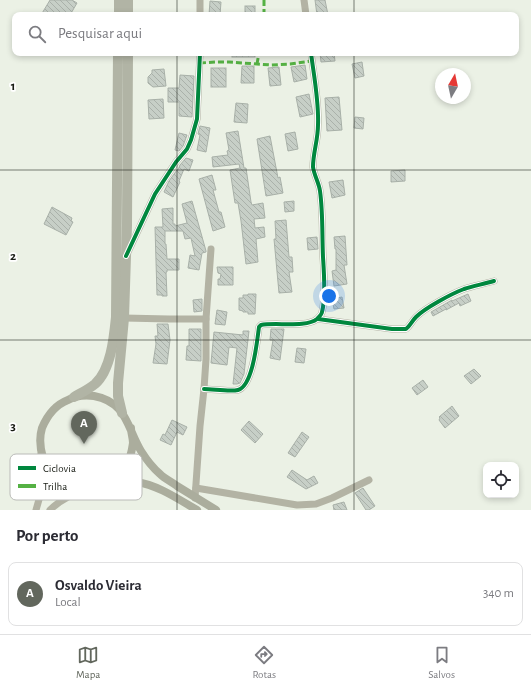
<!DOCTYPE html>
<html lang="pt">
<style>
:root{--surface:#fff;--page:#f7f7f7;--text:#2b2b33;--muted:#7c7c81;--line:#e1e1e2;--accent:#62675d}
body{margin:0;font-family:"Alegreya Sans",sans-serif;background:var(--page);color:var(--text)}
.controls{position:absolute;right:12px;bottom:12px;display:grid;overflow:hidden;border-radius:8px;box-shadow:0 2px 6px #0003}
.controls button{width:36px;height:36px;display:grid;place-items:center;padding:0;border:0;border-bottom:1px solid var(--line);background:var(--surface);color:var(--text);font:20px sans-serif}
.compass{position:absolute;left:435px;top:68px;width:36px;height:36px;border-radius:50%;background:var(--surface);box-shadow:0 2px 6px #0003;rotate:9deg}
.you{position:absolute;left:329px;top:296px;width:14px;height:14px;margin:-10px;border:3px solid #fff;border-radius:50%;background:#1a73e8;box-shadow:0 0 0 6px #1a73e833}
.badge{display:grid;place-items:center;width:26px;height:26px;border-radius:50%;background:var(--accent);color:#fff;font-size:13px;font-weight:700}
.pin{position:absolute;translate:-50% -33px;filter:drop-shadow(0 1px 2px #0008)}
.pin::after{content:'';position:absolute;top:21px;width:14px;height:12px;background:inherit;clip-path:polygon(0 0,100% 0,50% 100%)}
.list{margin:0;padding:0;list-style:none}
h2{display:flex;justify-content:space-between;align-items:center;height:52px;margin:0;padding:0 16px;font-size:17px}
h2 small{font-size:13px;font-weight:400;color:var(--muted)}
.list li{display:grid;grid-template-columns:26px 1fr auto;gap:12px;align-items:center;box-sizing:border-box;height:64px;margin:0 8px 8px;padding:0 8px;border:1px solid var(--line);border-radius:8px}
.list b{display:block;font-size:15px;white-space:nowrap}
.list p{margin:0;font-size:13px;white-space:nowrap;color:var(--muted)}
.list em{font-size:13px;font-style:normal;color:var(--muted)}
.icon{flex:none;width:22px;height:22px;fill:none;stroke:currentColor;stroke-width:2;stroke-linecap:round;stroke-linejoin:round}
.map{position:relative;flex:none;width:531px;height:510px;overflow:hidden}
.search{position:absolute;background:var(--surface);box-shadow:0 2px 6px #0003;left:12px;right:12px;top:12px;height:44px;display:flex;align-items:center;gap:10px;box-sizing:border-box;padding:0 14px;border-radius:8px;color:var(--muted);font-size:15px}
.sheet{height:124px;background:var(--surface)}
nav{display:flex;justify-content:space-around;align-items:center;box-sizing:border-box;height:56px;border-top:1px solid var(--line);background:var(--surface);font-size:11px;color:var(--muted)}
nav a{display:grid;justify-items:center;gap:2px}
nav .on{color:var(--accent)}
.map>svg:first-child{display:block}
.building{fill:url(#building-back-hatch);stroke:#a8b0a8}
.lines{fill:none;stroke-linecap:round;stroke-linejoin:round}
.minor{stroke:#b3b3a4;stroke-width:7}
.major{stroke:#abad9d;stroke-width:8}
.highway{stroke:#b1b4a5;stroke-width:10}
.quiet{stroke:#55b144;stroke-width:3;stroke-dasharray:6 3;stroke-linecap:butt}
.cycleway-casing{stroke:#fff;stroke-width:6}
.cycleway{stroke:#00873e;stroke-width:4}
.grid{fill:none;stroke:#181c14;stroke-width:1;stroke-opacity:0.55}
.key{fill:#fff;stroke:#babbb8;stroke-width:1}
.key-label{font-size:11px;fill:#181c14}
.grid-label{font-size:13px;text-anchor:middle;font-weight:bold;fill:#181c14;stroke:#fff;stroke-width:3.5;stroke-linejoin:round;paint-order:stroke}
</style>
<div class="map">
<svg width="531" height="510" viewBox="0 0 531 510">
<defs>
<pattern id="building-back-hatch" width="6" height="6" patternUnits="userSpaceOnUse"><rect width="6" height="6" fill="#c7cfc7"/><path d="M-1 5l2 2M0 0l6 6M5-1l2 2" fill="none" stroke="#aab1aa"/></pattern>
</defs>
<rect width="100%" height="100%" fill="#ebf1e5"/>
<g class="building">
<path d="M50,0H72L77,3L70,15H41Z"/>
<path d="M315,0H325L328,15H317Z"/>
<path d="M210,1L221,2L220,15H209Z"/>
<rect x="245" y="6" width="10" height="9"/>
<rect x="232" y="53" width="23" height="4"/>
<path d="M320,53H334L335,61L321,62Z"/>
<path d="M362,62L364,76L355,78L352,64Z"/>
<path d="M305,65L307,79L294,82L291,67Z"/>
<path d="M242,66H254V83H241Z"/>
<path d="M279,67L281,85L270,86L268,68Z"/>
<rect x="211" y="68" width="15" height="19"/>
<path d="M164,69L166,86L153,87L148,83V77L152,73V70Z"/>
<path d="M180,75L194,76L192,117L179,116V102H168V88H179Z"/>
<path d="M309,94L313,114L300,117L296,97Z"/>
<path d="M339,97L342,130L327,131L325,98Z"/>
<path d="M163,99L164,118L149,119L148,100Z"/>
<path d="M236,103L248,104L247,123L234,122Z"/>
<path d="M355,117L364,118L363,129L354,128Z"/>
<path d="M200,126L210,128L206,152L197,150L200,135L198,134Z"/>
<path d="M238,131L244,168H246L251,202L252,205L263,203L265,218L254,219L255,228L264,227L265,237L256,239L258,262L246,264L241,221L238,203H235L230,170L240,168L239,164L213,167L212,157L228,155L227,151L229,150L226,133Z"/>
<path d="M295,132L298,149L288,151L285,134Z"/>
<path d="M179,133L187,135L183,146L179,151L175,150Z"/>
<path d="M270,136L278,178L280,177L283,193L266,196L257,139Z"/>
<path d="M186,158L193,160L189,171L184,169L179,181L180,182L173,197L164,192L169,181L177,170H178L180,165Z"/>
<path d="M405,170V181L391,182V171Z"/>
<path d="M212,175L216,190H213L219,212H221L225,227L213,231L199,179Z"/>
<path d="M343,180L345,195L332,198L329,182Z"/>
<path d="M192,201L206,251V252L202,253L199,270L188,268L190,255L195,256L191,238L185,239L183,231H165V244H166L167,259H179V270H167V272H166L167,296H162V295H157L155,227H163L162,209L173,208V224H175V226L187,223L182,204Z"/>
<path d="M294,201V211L285,212L284,202Z"/>
<path d="M52,207L72,218L71,221L73,222L66,235L44,224Z"/>
<path d="M286,220L289,257H292L293,272H289L292,292L279,293L274,239H276L275,221Z"/>
<path d="M345,236L347,265H344L347,284L334,286L332,271L336,270V249H335L334,237Z"/>
<path d="M317,237L318,249L308,250L307,238Z"/>
<path d="M217,267H233V285H218V279H220L221,274L218,273Z"/>
<path d="M248,294H256L255,314H248V312H243V311L239,310V298H243V295H248Z"/>
<path d="M468,294L471,301L460,306L459,303L446,310V309L433,316L431,312L452,300V301Z"/>
<path d="M342,297L344,308L334,309L332,299Z"/>
<path d="M202,299V311L194,312L193,300Z"/>
<path d="M217,310L227,312L225,325L215,324Z"/>
<path d="M157,324H168L170,340L167,364L153,363L156,344L155,336H158Z"/>
<path d="M189,329H201V361L186,360L187,346H189Z"/>
<path d="M271,329H284L280,360L270,358L273,340H270Z"/>
<path d="M243,331H249L244,374L240,383L237,384H233L237,348L229,347L227,365L211,363L214,332L243,335Z"/>
<path d="M297,348L306,349L304,363L295,362Z"/>
<path d="M474,369L481,376L471,384L464,376Z"/>
<path d="M423,380L428,387L417,395L412,388Z"/>
<path d="M452,406L459,416L445,428L439,420L440,418L439,417Z"/>
<path d="M172,420L187,427L183,435L177,432L171,445L160,440L163,434L165,435Z"/>
<path d="M249,421L263,434L255,443L241,430Z"/>
<path d="M302,432L309,437L295,457L288,453Z"/>
<path d="M292,470L307,480L314,476L318,483L306,489L287,477Z"/>
<path d="M363,488L375,506L369,510H366L355,493Z"/>
<path d="M344,502L347,510H334L333,505Z"/>
</g>
<g class="lines">
<g class="minor">
<path d="M304,0L306,15"/>
<path d="M200,15V0"/>
<path d="M128,252L155,194L176,162L187,149L191,140L197,119L200,53"/>
<path d="M124,318L169,319H206"/>
<path d="M318,319L392,329H406C410,326 412,321 416,317C425,308 451,294 464,289C473,286 484,284 494,281"/>
<path d="M204,389C213,389 230,392 238,390C253,386 257,341 259,327L261,325C275,322 306,328 317,319C319,317 322,314 322,312C326,297 324,273 323,257C322,235 323,212 320,191C319,183 314,175 313,167C313,153 318,140 318,125C319,101 314,77 311,53"/>
<path d="M196,488L297,505L316,504L332,498L369,480"/>
<path d="M195,498L200,426L204,389L206,359V319L211,249"/>
<path d="M36,510L40,496L42,484L41,454"/>
<path d="M50,510C62,498 74,494 90,488"/>
</g>
<g class="major">
<path d="M131,428C131,433 133,438 133,443C132,450 130,460 126,466C124,471 120,474 116,477C91,498 55,487 43,458C40,448 39,438 42,428C47,416 55,405 68,400C75,396 86,395 94,396C127,402 127,428 141,451C146,459 153,468 160,474C165,479 172,482 177,486C190,494 203,502 216,510"/>
<path d="M107,485C117,483 127,481 136,482C158,485 178,499 197,510"/>
</g>
<g class="highway">
<path d="M119,15V0"/>
<path d="M128,15V0"/>
<path d="M74,397C81,393 89,389 95,384C111,370 114,337 116,317L118,53"/>
<path d="M122,413L118,396V383L124,318L127,225L128,53"/>
</g>
<g class="quiet">
<path d="M264,15V0"/>
<path d="M200,63L216,62H229L271,65L290,64L312,61"/>
<path d="M257,64L259,53"/>
</g>
<g class="cycleway-casing">
<g id="cycleway">
<path d="M126,256L155,194L176,162L187,149L191,140L197,119L200,53"/>
<path d="M318,319L392,329H406C410,326 412,321 416,317C425,308 451,294 464,289C473,286 484,284 494,281"/>
<path d="M204,389C213,389 230,392 238,390C253,386 257,341 259,327L261,325C275,322 306,328 317,319C319,317 322,314 322,312C326,297 324,273 323,257C322,235 323,212 320,191C319,183 314,175 313,167C313,153 318,140 318,125C319,101 314,77 311,53"/>
</g>
</g>
<use href="#cycleway" class="cycleway"/>
</g>
<path class="grid" d="M177,0V15M354,0V15M177,53V510M354,53V510M0,170H531M0,340H531"/>
<rect x="10" y="454" width="132" height="46" rx="6" class="key"/>
<rect x="18" y="466" width="18" height="4" fill="#00873e"/>
<rect x="18" y="484" width="18" height="4" fill="#55b144"/>
<g class="key-label">
<text x="43" y="472">Ciclovia</text>
<text x="43" y="490">Trilha</text>
</g>
<g class="grid-label">
<text x="13" y="90">1</text>
<text x="13" y="260">2</text>
<text x="13" y="430">3</text>
</g>
</svg>
<div class="controls">
<button><svg class="icon" aria-label="locate" viewBox="0 0 24 24"><circle cx="12" cy="12" r="6"/><path d="M12 2v4M12 18v4M2 12h4M18 12h4"/></svg></button>
</div>
<svg class="compass" viewBox="-18 -18 36 36"><path d="M0-13l5 13h-10z" fill="#e53935"/><path d="M0 13l5-13h-10z" fill="#7c7c81"/></svg>
<div class="you"></div>
<div class="pin badge" style="left:84px;top:444px">A</div>
<div class="search"><svg class="icon" aria-label="search" viewBox="0 0 24 24"><circle cx="10" cy="10" r="6"/><path d="M15 15l6 6"/></svg>Pesquisar aqui</div>
</div>
<section class="sheet">
<h2>Por perto<small></small></h2>
<ul class="list">
<li><span class="badge">A</span><div><b>Osvaldo Vieira</b><p>Local</p></div><em>340 m</em></li>
</ul>
</section>
<nav>
<a class="on"><svg class="icon" aria-label="map" viewBox="0 0 24 24"><path d="M3 6l6-2 6 2 6-2v14l-6 2-6-2-6 2zM9 4v14M15 6v14"/></svg>Mapa</a>
<a><svg class="icon" aria-label="directions" viewBox="0 0 24 24"><path d="M12 3l9 9-9 9-9-9zM9 14v-3h6M13 9l2 2-2 2"/></svg>Rotas</a>
<a><svg class="icon" aria-label="saved" viewBox="0 0 24 24"><path d="M7 4h10v16l-5-4-5 4z"/></svg>Salvos</a>
</nav>
